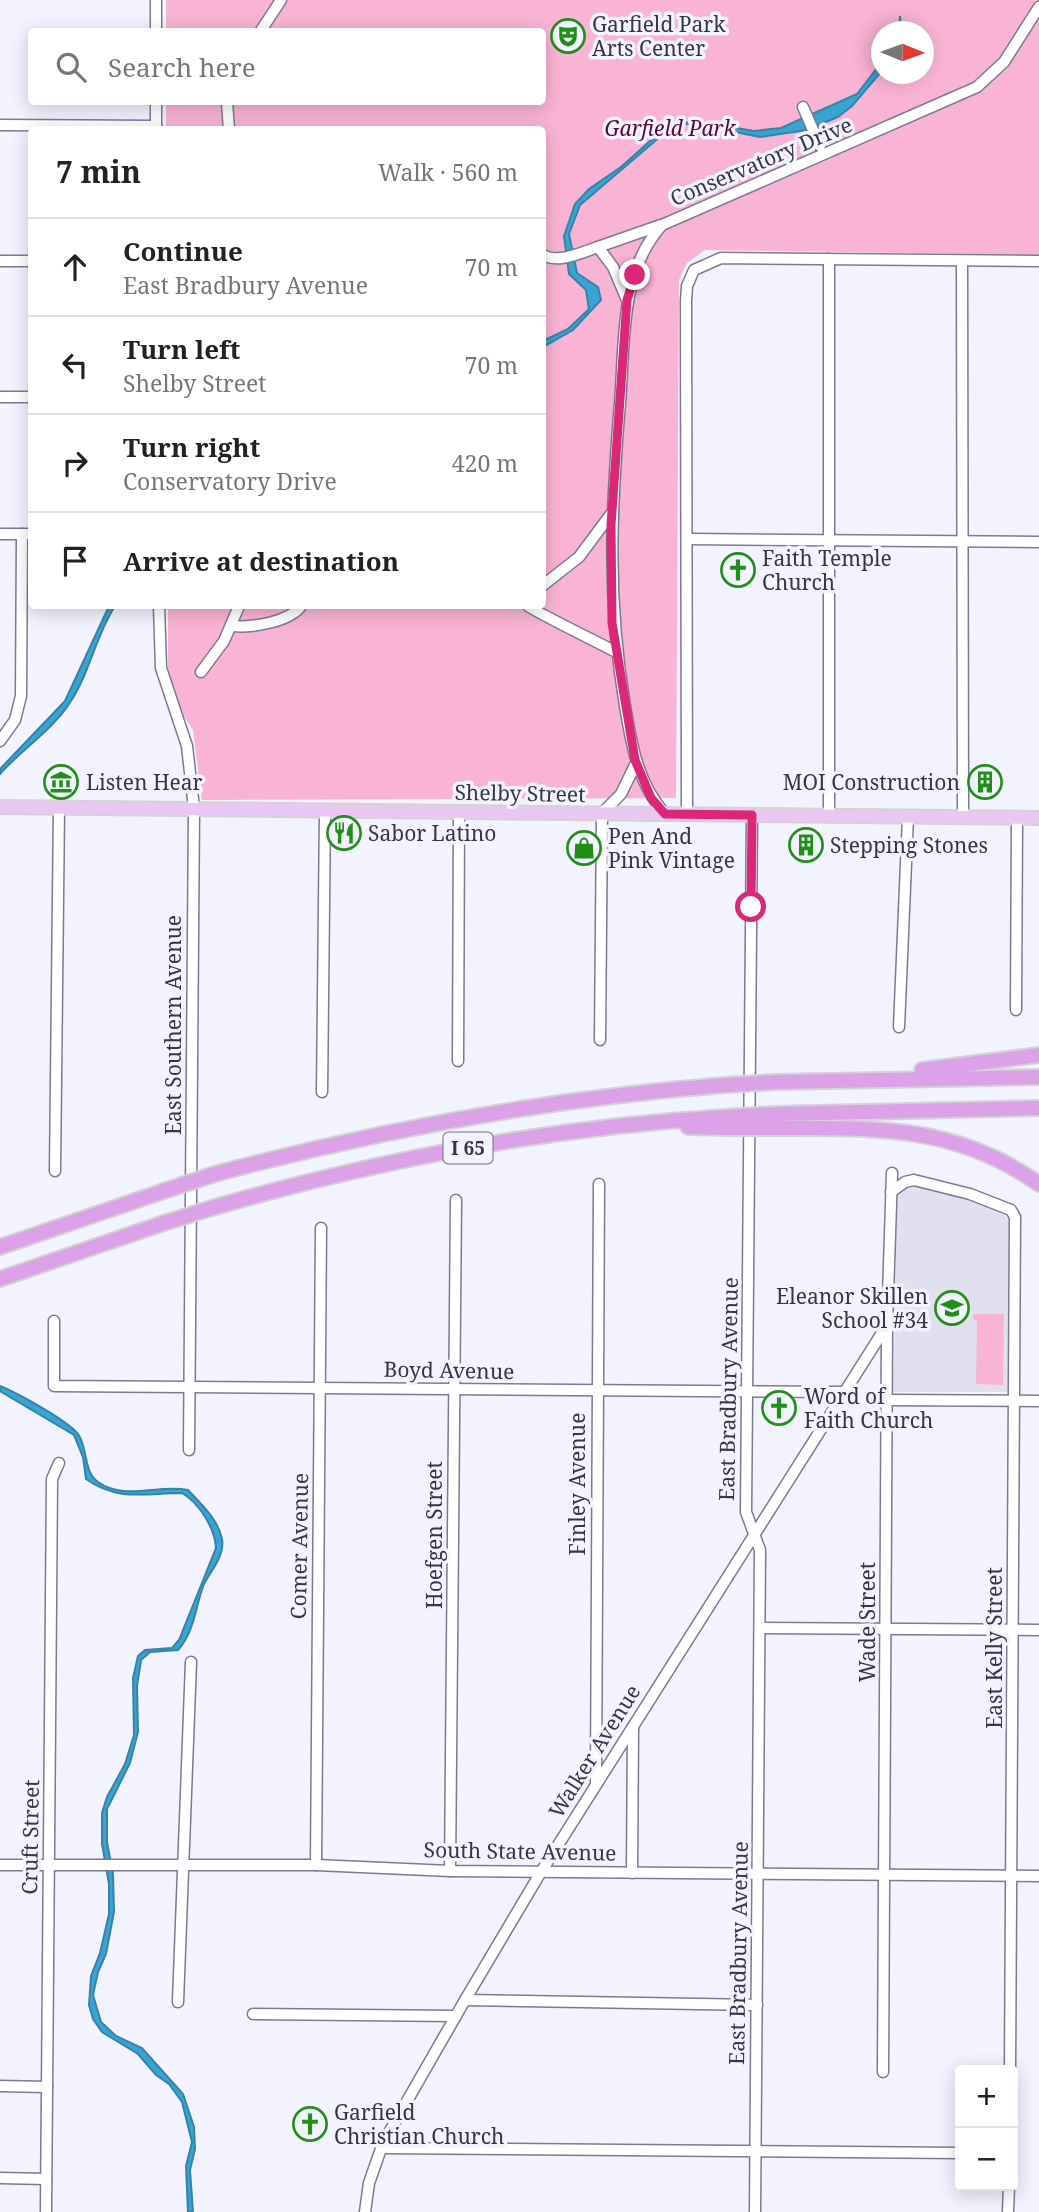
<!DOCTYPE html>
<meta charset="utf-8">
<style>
:root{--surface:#fff;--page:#f2f2f2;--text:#222;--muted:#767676;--line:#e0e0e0}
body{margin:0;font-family:"Noto Serif",serif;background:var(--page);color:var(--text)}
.controls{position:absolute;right:21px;bottom:21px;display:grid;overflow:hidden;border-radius:7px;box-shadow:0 4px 18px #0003}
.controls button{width:63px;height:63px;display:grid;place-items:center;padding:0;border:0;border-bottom:2px solid var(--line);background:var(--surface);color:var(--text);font:35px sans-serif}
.compass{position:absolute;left:871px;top:21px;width:63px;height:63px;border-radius:50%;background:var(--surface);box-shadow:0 4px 18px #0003;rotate:91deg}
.stop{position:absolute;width:21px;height:21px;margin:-16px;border:5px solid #db2777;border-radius:50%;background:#fff}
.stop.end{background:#db2777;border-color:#fff;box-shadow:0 2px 7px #0008}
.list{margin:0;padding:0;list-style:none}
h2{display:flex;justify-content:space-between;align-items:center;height:91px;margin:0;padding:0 28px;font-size:30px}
h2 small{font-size:23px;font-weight:400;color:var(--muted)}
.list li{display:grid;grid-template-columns:46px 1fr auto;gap:21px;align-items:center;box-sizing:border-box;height:98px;padding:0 28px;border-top:2px solid var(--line)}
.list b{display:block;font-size:26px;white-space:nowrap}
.list p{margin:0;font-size:23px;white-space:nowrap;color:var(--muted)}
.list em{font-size:23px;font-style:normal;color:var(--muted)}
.icon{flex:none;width:38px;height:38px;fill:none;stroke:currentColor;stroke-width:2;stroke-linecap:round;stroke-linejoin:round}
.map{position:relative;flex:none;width:1039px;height:2212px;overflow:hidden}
.search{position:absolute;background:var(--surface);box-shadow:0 4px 18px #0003;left:28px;top:28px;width:518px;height:77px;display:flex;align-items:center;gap:18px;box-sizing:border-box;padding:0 24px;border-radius:7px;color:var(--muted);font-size:26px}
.panel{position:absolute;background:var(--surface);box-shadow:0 4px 18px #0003;left:28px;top:126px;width:518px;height:483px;border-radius:7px}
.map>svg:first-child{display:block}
.built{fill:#e1e0ef}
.green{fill:#f9b3d4;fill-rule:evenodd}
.water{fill:#37a4d2;stroke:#3783a7;stroke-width:2}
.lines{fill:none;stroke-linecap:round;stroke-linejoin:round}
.stream{stroke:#3783a7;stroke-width:2.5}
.minor-casing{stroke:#7c7995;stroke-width:13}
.major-casing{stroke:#d3d3d5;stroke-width:16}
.highway-casing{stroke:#d3d3d5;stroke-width:18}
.minor{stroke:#fff;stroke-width:10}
.major{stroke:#eac7f2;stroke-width:12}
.highway{stroke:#dca1e9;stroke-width:14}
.highway-bridge-casing{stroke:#d3d3d5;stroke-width:18;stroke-linecap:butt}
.highway-bridge{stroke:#dca1e9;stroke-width:14}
.route{stroke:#db2777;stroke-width:9}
.labels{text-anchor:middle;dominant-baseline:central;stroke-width:7;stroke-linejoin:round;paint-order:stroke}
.shield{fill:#f3f2ff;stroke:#706e7b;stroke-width:2}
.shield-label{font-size:19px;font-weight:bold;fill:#383642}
.poi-label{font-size:21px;fill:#383642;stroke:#f3f2ff;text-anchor:start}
.park-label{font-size:21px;font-style:italic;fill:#580a39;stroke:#f3f2ff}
.street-label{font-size:21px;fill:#383642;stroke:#f3f2ff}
</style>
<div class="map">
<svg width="1039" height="2212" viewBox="0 0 1039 2212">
<rect width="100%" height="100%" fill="#f3f2ff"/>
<path class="built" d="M909,1185L982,1201L1008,1218L1011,1225L1008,1392H893L897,1194Z"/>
<g class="green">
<path d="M166,0H1039V255L705,250L687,263L679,280L676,798L202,800L193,730L175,703L168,667V606H542V130L166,129V102H542V32L166,31ZM881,32H923V74H881Z"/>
<path d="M973,1314H1004L1003,1385L976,1384L977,1321L973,1319Z"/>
</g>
<g class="water">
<path d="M881,63V72L852,106L838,117L807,130L760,137L695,124H680L668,130L580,205L569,234L577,273L598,287L601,300L573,330L543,347V341L568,329L589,309L586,290L569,274L564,236L575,204L589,189L621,167L668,125L695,121L754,131L781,128L857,94Z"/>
<path d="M109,606H115C95,637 90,673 69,704C53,729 20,751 0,774V769L65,701Z"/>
<path d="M0,1386C17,1393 67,1420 78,1434C88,1447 83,1472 98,1482C125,1501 158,1484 188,1490C201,1504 218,1519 222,1539C225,1556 211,1570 204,1584C195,1607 195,1631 178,1650L150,1652L141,1660L137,1686L138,1732L130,1763L107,1809V1842L113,1874L114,1912L106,1954L98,1972L93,1995L101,2022L116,2036L142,2048L183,2094L194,2127L195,2149L190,2170L193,2212H188L186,2166L192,2142L182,2102L169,2084L156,2075L138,2054L102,2032L93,2019L89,2005L91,1976L100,1953L109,1914V1884L102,1844V1813L107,1797L125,1764L134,1735L133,1678L138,1656L145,1650L172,1648L179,1640L216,1548C215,1528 199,1503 182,1493C146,1493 118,1502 86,1479L83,1457L74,1435L0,1391Z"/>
</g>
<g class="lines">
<path class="stream" d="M900,17V32"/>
<g class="minor-casing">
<g id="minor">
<path d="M156,0V32"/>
<path d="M260,32L281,0"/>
<path d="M156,102V130"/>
<path d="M227,102L229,130"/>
<path d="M803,107L820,146"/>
<path d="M0,125L156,126"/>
<path d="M598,247L661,225"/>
<path d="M542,254C556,265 583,252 598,247L613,267L627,300"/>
<path d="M0,261H32"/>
<path d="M962,261L963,817"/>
<path d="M0,397H32"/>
<path d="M0,534H32"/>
<path d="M689,539L1039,542"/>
<path d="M542,586L579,557L611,514"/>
<path d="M159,606L161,668L187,746L194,808L189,1450"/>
<path d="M528,606C532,610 603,645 616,652"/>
<path d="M232,626C252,628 289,622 301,606"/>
<path d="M201,672L224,641L239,606"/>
<path d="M0,741L15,720L21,696L22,534"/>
<path d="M665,814C637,782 632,746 625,706C607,599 611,510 620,403C625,344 619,272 662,225L977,87L1004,62L1039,7"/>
<path d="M687,814L686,301L687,286L694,270L721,258L1039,261"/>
<path d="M752,815L746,1512L760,1550L755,2212"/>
<path d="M829,816V259"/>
<path d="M1016,1010L1017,818"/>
<path d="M899,1027L908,817"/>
<path d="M600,1040L602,813L621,794L636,763"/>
<path d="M458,1061L459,812"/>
<path d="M322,1092L325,810"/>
<path d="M55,1171L59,807"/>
<path d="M891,1192L905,1182L914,1180L970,1194L1011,1210L1015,1217L1010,2070"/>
<path d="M54,1321V1386L844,1392"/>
<path d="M886,1400L1039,1401"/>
<path d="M760,1628L1039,1630"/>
<path d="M596,1782L599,1184"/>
<path d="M0,1865H316L450,1871L1039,1876"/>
<path d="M316,1865L321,1228"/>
<path d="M450,1871L456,1200"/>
<path d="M632,1873L633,1727"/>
<path d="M465,2000L757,2005"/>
<path d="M178,2002L191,1662"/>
<path d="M253,2014L456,2016"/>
<path d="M883,2072L887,1327L892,1173"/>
<path d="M0,2086L47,2087"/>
<path d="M381,2148L960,2153"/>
<path d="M0,2178L46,2179"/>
<path d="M46,2212L52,1479L59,1463"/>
<path d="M365,2212L369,2183L383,2143L465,2000L541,1872L887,1325"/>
<path d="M1008,2212L1009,2186"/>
</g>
</g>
<g class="major-casing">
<path id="major" d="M0,807L1039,818"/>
</g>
<g class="highway-casing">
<g id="highway">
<path d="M922,1070L1039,1055"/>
<path d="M775,1082L1039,1077"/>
<path d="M773,1114L1039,1108"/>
<path d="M688,1127L731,1128"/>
<path d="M774,1128C873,1128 954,1124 1039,1184"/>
<path d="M215,1174C383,1129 553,1098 726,1085"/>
<path d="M215,1207C382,1159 552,1127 726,1117"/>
<path d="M0,1247L164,1191"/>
<path d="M0,1279L164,1223"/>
</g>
</g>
<use href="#minor" class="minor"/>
<use href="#major" class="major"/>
<use href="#highway" class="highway"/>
<g class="highway-bridge-casing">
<g id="highway-bridge">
<path d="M726,1085L775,1082"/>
<path d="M726,1117L773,1114"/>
<path d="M731,1128H774"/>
<path d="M164,1191L215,1174"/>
<path d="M164,1223L215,1207"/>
</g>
</g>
<use href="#highway-bridge" class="highway-bridge"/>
</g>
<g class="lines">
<path class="route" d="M635,275L627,300L611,525L612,623L635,760L651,798L665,814L752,815L751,907"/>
</g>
<defs>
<g id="theatre-ring" transform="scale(1.75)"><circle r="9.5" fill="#f3f2ff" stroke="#1f8f15" stroke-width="1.5"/><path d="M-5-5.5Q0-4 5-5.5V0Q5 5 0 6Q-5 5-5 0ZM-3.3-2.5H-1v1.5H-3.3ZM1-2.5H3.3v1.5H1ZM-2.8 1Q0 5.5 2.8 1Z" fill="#1f8f15"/></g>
<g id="church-ring" transform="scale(1.75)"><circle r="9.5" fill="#f3f2ff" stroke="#1f8f15" stroke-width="1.5"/><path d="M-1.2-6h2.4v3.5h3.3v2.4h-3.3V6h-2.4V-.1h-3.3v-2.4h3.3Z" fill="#1f8f15"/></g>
<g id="museum-ring" transform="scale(1.75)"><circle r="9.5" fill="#f3f2ff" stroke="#1f8f15" stroke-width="1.5"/><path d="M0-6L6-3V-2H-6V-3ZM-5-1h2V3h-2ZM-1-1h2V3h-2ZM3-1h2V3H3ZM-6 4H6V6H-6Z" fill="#1f8f15"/></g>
<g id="building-ring" transform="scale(1.75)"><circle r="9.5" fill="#f3f2ff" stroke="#1f8f15" stroke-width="1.5"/><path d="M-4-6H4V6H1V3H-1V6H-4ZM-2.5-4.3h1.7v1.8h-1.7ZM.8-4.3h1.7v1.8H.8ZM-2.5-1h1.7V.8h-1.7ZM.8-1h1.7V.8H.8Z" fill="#1f8f15"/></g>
<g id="restaurant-ring" transform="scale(1.75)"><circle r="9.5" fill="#f3f2ff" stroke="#1f8f15" stroke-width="1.5"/><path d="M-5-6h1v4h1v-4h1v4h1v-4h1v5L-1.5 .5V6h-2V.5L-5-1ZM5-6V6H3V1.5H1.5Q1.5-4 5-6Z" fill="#1f8f15"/></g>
<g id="shop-ring" transform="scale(1.75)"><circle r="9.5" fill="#f3f2ff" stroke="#1f8f15" stroke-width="1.5"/><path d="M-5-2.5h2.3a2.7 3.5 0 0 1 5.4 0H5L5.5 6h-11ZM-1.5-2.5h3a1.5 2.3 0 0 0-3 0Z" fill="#1f8f15"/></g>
<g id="school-ring" transform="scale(1.75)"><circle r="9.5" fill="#f3f2ff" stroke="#1f8f15" stroke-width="1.5"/><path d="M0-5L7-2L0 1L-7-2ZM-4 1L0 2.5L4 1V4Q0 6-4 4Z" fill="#1f8f15"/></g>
</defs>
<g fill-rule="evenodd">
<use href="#theatre-ring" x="568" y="36"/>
<use href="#church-ring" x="738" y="570"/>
<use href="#museum-ring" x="61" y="782"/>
<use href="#building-ring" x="985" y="782"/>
<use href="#restaurant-ring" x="344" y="833"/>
<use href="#building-ring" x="806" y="845"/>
<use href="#shop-ring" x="584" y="848"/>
<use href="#school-ring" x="952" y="1308"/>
<use href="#church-ring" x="779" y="1408"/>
<use href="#church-ring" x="310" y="2124"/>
</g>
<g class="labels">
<rect class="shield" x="443.5" y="1132.5" width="49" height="31" rx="5"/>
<g class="shield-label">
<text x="468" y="1148">I 65</text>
</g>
<g class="poi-label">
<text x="592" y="24">Garfield Park<tspan x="592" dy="24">Arts Center</tspan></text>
<text x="762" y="558">Faith Temple<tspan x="762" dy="24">Church</tspan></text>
<text x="86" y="782">Listen Hear</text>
<text x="960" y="782" text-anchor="end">MOI Construction</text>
<text x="368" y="833">Sabor Latino</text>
<text x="608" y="836">Pen And<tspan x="608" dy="24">Pink Vintage</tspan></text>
<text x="830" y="845">Stepping Stones</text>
<text x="928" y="1296" text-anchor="end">Eleanor Skillen<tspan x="928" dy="24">School #34</tspan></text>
<text x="804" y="1396">Word of<tspan x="804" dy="24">Faith Church</tspan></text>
<text x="334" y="2112">Garfield<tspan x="334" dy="24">Christian Church</tspan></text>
</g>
<g class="park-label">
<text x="670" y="128">Garfield Park</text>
</g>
<g class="street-label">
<text transform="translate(761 161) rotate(-23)">Conservatory Drive</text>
<text transform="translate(520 793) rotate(1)">Shelby Street</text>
<text transform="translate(173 1025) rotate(-90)">East Southern Avenue</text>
<text transform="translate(449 1370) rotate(1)">Boyd Avenue</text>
<text transform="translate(728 1389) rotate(-89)">East Bradbury Avenue</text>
<text transform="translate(577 1484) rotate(-90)">Finley Avenue</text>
<text transform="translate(434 1535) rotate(-90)">Hoefgen Street</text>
<text transform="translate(299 1546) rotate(-89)">Comer Avenue</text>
<text transform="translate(867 1622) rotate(-90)">Wade Street</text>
<text transform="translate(994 1648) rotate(-90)">East Kelly Street</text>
<text transform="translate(594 1751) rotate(-58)">Walker Avenue</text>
<text transform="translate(30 1837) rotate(-89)">Cruft Street</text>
<text transform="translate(520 1851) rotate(1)">South State Avenue</text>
<text transform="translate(738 1953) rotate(-89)">East Bradbury Avenue</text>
</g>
</g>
</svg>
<div class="controls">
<button>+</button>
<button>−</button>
</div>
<svg class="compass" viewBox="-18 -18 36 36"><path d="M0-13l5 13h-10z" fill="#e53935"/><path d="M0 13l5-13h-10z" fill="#767676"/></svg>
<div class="stop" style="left:751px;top:907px"></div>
<div class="stop end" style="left:635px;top:275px"></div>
<div class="search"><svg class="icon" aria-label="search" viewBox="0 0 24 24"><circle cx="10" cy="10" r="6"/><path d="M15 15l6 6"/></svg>Search here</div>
<section class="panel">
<h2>7 min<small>Walk · 560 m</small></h2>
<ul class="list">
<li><svg class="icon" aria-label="ahead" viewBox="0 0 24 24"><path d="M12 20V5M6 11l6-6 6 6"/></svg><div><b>Continue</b><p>East Bradbury Avenue</p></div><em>70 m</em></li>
<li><svg class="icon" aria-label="left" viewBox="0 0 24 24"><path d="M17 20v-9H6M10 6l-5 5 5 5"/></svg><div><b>Turn left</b><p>Shelby Street</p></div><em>70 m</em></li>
<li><svg class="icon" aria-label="right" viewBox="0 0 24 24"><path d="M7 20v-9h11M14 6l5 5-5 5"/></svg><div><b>Turn right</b><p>Conservatory Drive</p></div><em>420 m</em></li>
<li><svg class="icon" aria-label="arrive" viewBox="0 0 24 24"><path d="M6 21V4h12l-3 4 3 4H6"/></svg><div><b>Arrive at destination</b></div></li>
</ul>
</section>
</div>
